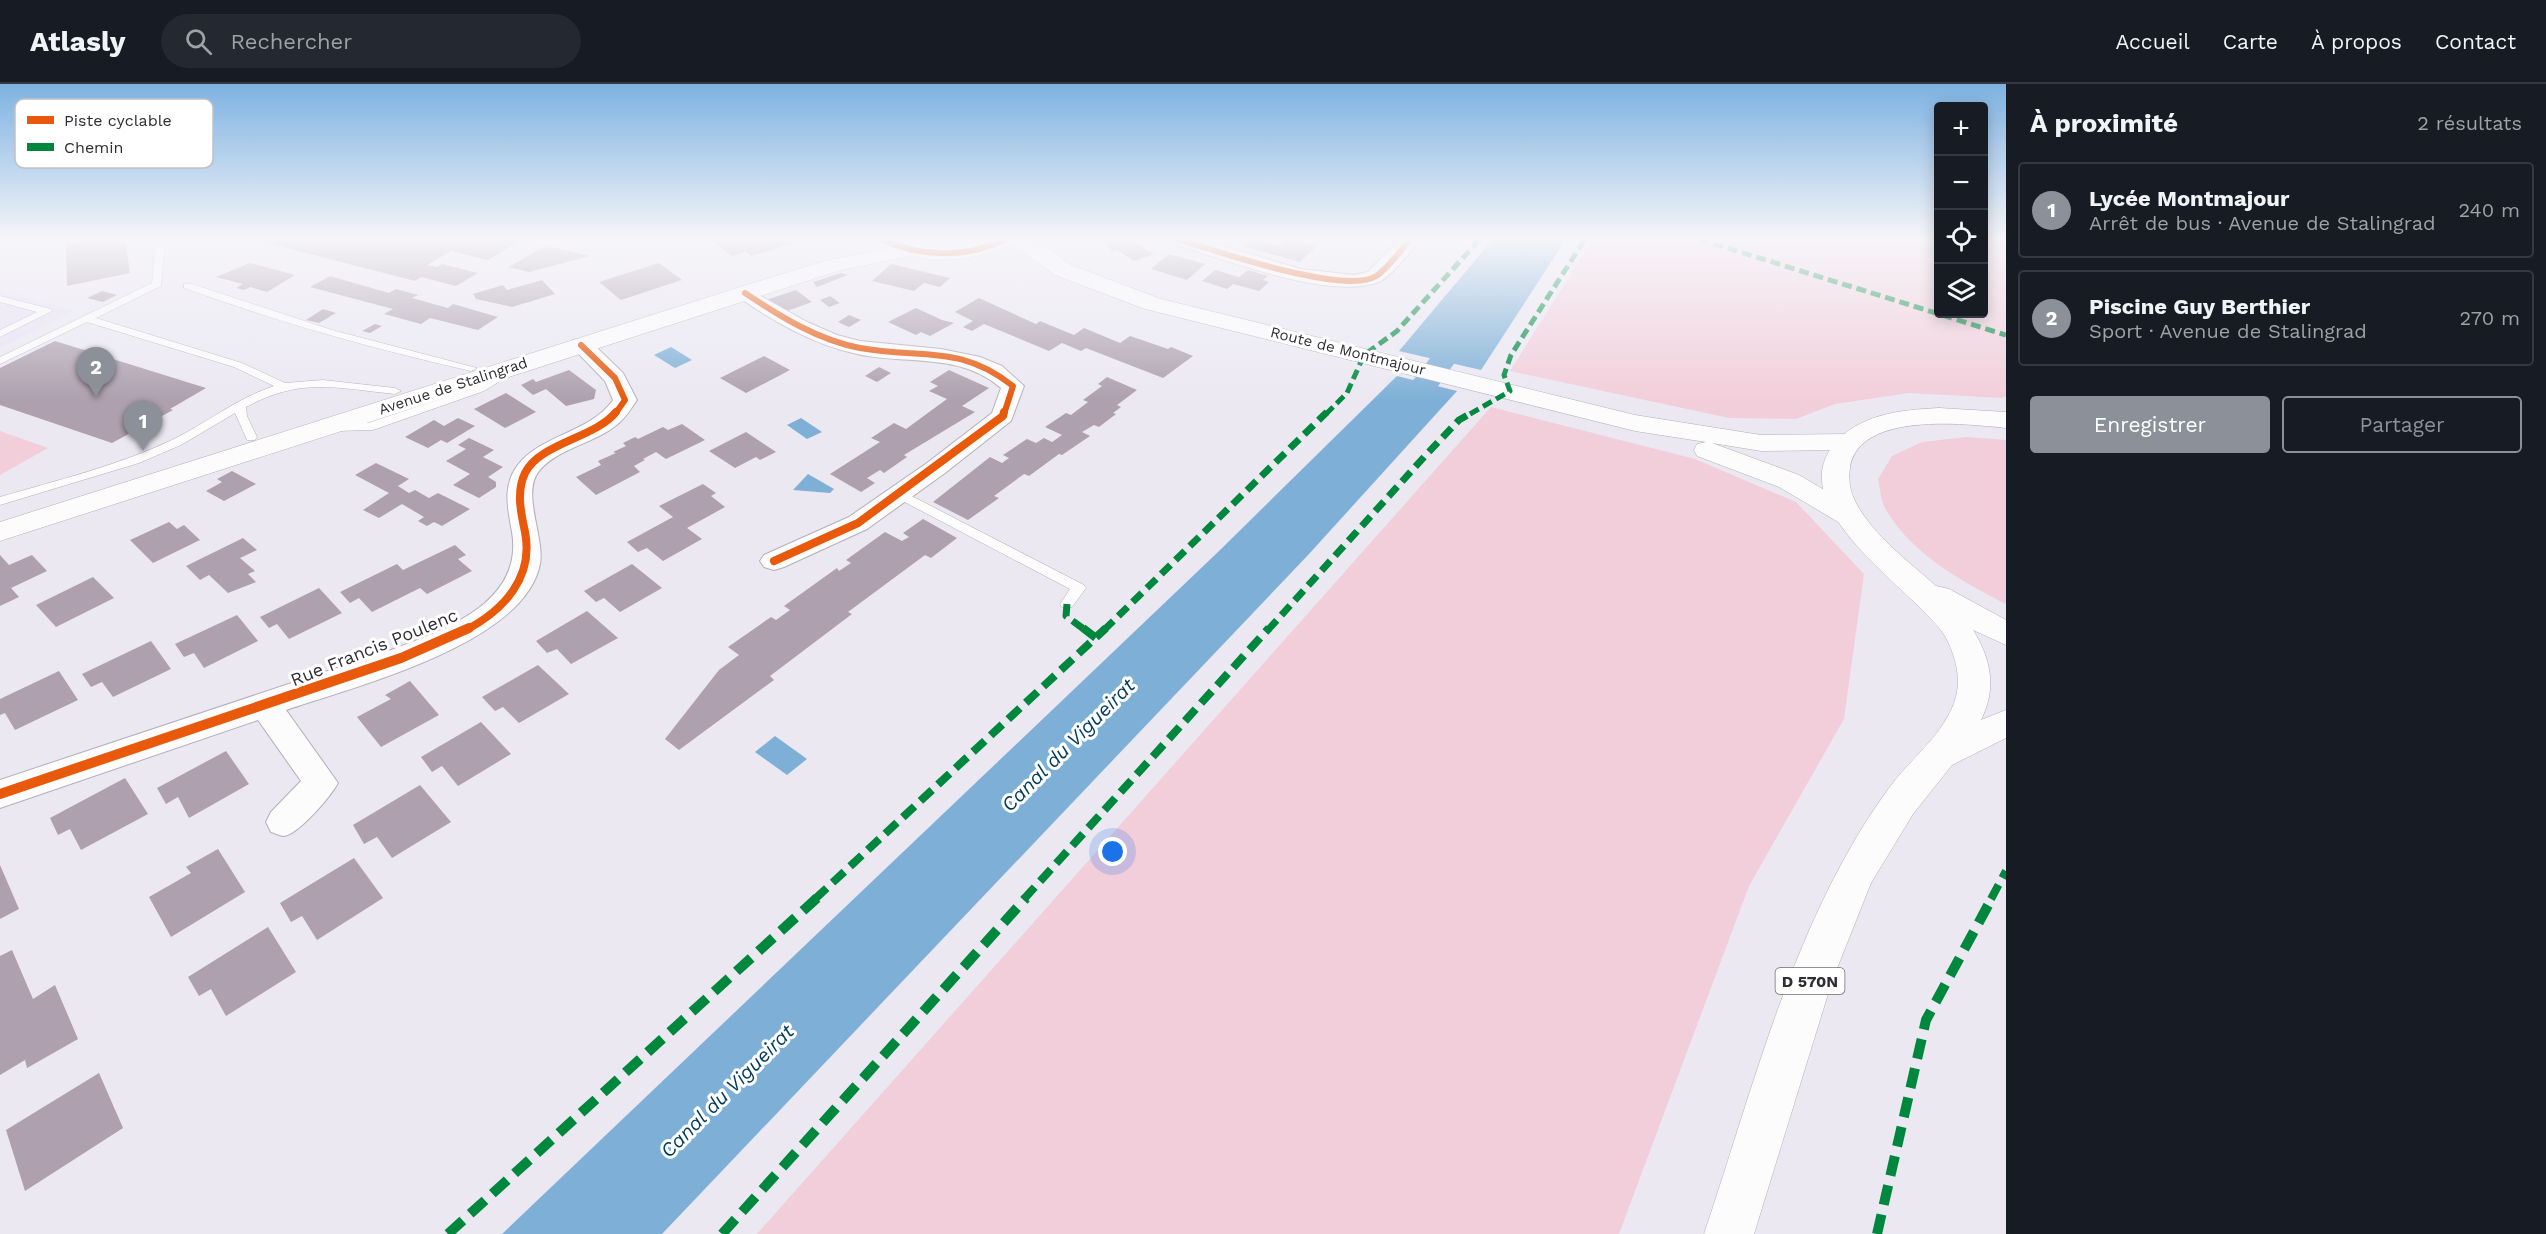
<!DOCTYPE html>
<html lang="fr">
<meta charset="utf-8">
<style>
:root{--surface:#171b24;--page:#242831;--text:#f1f3f6;--muted:#9ea1a6;--line:#363941;--accent:#8c9099}
body{margin:0;font-family:"Work Sans",sans-serif;background:var(--page);color:var(--text)}
.controls{position:absolute;right:18px;top:18px;display:grid;overflow:hidden;border-radius:6px;box-shadow:0 3px 15px #0003}
.controls button{width:54px;height:54px;display:grid;place-items:center;padding:0;border:0;border-bottom:2px solid var(--line);background:var(--surface);color:var(--text);font:30px sans-serif}
.you{position:absolute;left:1113px;top:768px;width:21px;height:21px;margin:-15px;border:4px solid #fff;border-radius:50%;background:#1a73e8;box-shadow:0 0 0 9px #1a73e833}
.badge{display:grid;place-items:center;width:39px;height:39px;border-radius:50%;background:var(--accent);color:#fff;font-size:20px;font-weight:700}
.pin{position:absolute;translate:-50% -50px;filter:drop-shadow(0 2px 3px #0008)}
.pin::after{content:'';position:absolute;top:32px;width:21px;height:18px;background:inherit;clip-path:polygon(0 0,100% 0,50% 100%)}
.list{margin:0;padding:0;list-style:none}
h2{display:flex;justify-content:space-between;align-items:center;height:78px;margin:0;padding:0 24px;font-size:26px}
h2 small{font-size:20px;font-weight:400;color:var(--muted)}
.list li{display:grid;grid-template-columns:39px 1fr auto;gap:18px;align-items:center;box-sizing:border-box;height:96px;margin:0 12px 12px;padding:0 12px;border:2px solid var(--line);border-radius:6px}
.list b{display:block;font-size:22px;white-space:nowrap}
.list p{margin:0;font-size:20px;white-space:nowrap;color:var(--muted)}
.list em{font-size:20px;font-style:normal;color:var(--muted)}
.actions{display:flex;gap:12px;padding:18px 24px}
.actions a{flex:1;padding:14px 0;border:2px solid var(--accent);border-radius:6px;text-align:center;font-size:21px;color:var(--accent)}
.actions .main{background:var(--accent);color:#fff}
.icon{flex:none;width:33px;height:33px;fill:none;stroke:currentColor;stroke-width:2;stroke-linecap:round;stroke-linejoin:round}
.map{position:relative;flex:none;width:2006px;height:1150px;overflow:hidden}
header{display:flex;align-items:center;gap:36px;box-sizing:border-box;height:84px;padding:0 30px;background:var(--surface);border-bottom:2px solid var(--line)}
header strong{font-size:28px}
nav{display:flex;gap:33px;margin-inline-start:auto;font-size:21px}
.search{width:420px;height:54px;background:var(--page);display:flex;align-items:center;gap:15px;box-sizing:border-box;padding:0 21px;border-radius:33px;color:var(--muted);font-size:22px}
main{display:flex}
aside{flex:1;background:var(--surface)}
.map>svg:first-child{display:block}
.built{fill:#e8e1f4}
.green{fill:#f2ceda}
.water{fill:#7eb0d7}
.lines{fill:none;stroke-linecap:round;stroke-linejoin:round}
.canal{fill:#7eb0d7;fill-rule:evenodd}
.building{fill:#aea0af}
.service-casing{stroke:#b1afb7;stroke-width:1}
.minor-casing{stroke:#b1afb7;stroke-width:2}
.secondary-casing{stroke:#b1afb7;stroke-width:1}
.primary-casing{stroke:#b1afb7;stroke-width:1}
.service{fill:#fcfcfd;fill-rule:evenodd}
.minor{fill:#fcfcfd;fill-rule:evenodd}
.secondary{fill:#fcfcfd;fill-rule:evenodd}
.primary{fill:#fcfcfd;fill-rule:evenodd}
.quiet-far3{stroke:#00873e;stroke-width:5;stroke-dasharray:10 5;stroke-linecap:butt}
.quiet-far2{stroke:#00873e;stroke-width:7;stroke-dasharray:13 7;stroke-linecap:butt}
.quiet-far1{stroke:#00873e;stroke-width:8;stroke-dasharray:16 8;stroke-linecap:butt}
.quiet{stroke:#00873e;stroke-width:10;stroke-dasharray:20 10;stroke-linecap:butt}
.cycleway-far2-casing{stroke:#fff;stroke-width:9}
.cycleway-far1-casing{stroke:#fff;stroke-width:10}
.cycleway-casing{stroke:#fff;stroke-width:14}
.cycleway-far2{stroke:#e8590c;stroke-width:6}
.cycleway-far1{stroke:#e8590c;stroke-width:8}
.cycleway{stroke:#e8590c;stroke-width:10}
.labels{text-anchor:middle;dominant-baseline:central;stroke-width:6;stroke-linejoin:round;paint-order:stroke}
.far-street-label{font-size:15px;fill:#302d34;stroke:#fff}
.shield{fill:#fff;stroke:#6e6c71;stroke-width:1.5}
.shield-label{font-size:16px;font-weight:bold;fill:#302d34}
.street-label{font-size:18px;fill:#302d34;stroke:#fff}
.water-label{font-size:20px;font-style:italic;fill:#003b5d;stroke:#fff}
.key{fill:#fff;stroke:#c1c0c2;stroke-width:1.5}
.key-label{font-size:16px;fill:#302d34}
</style>
<header>
<strong>Atlasly</strong>
<div class="search"><svg class="icon" aria-label="search" viewBox="0 0 24 24"><circle cx="10" cy="10" r="6"/><path d="M15 15l6 6"/></svg>Rechercher</div>
<nav><a>Accueil</a><a>Carte</a><a>À propos</a><a>Contact</a></nav>
</header>
<main>
<div class="map">
<svg width="2006" height="1150" viewBox="0 0 2006 1150">
<rect width="100%" height="100%" fill="#ebe8f2"/>
<path class="built" d="M0,206L74,227L0,264Z"/>
<g class="green">
<path d="M1593,155H1938V230H1984V155H2006V312L2002,314L1909,309L1835,320L1796,335L1729,334L1510,287Z"/>
<path d="M1491,323L1695,375L1796,418L1864,490L1844,635L1749,802L1619,1150H757Z"/>
<path d="M0,347L48,364L0,391Z"/>
<path d="M1967,353L2006,356V520C1961,497 1913,471 1886,426C1881,418 1880,404 1878,395L1892,372L1922,358Z"/>
</g>
<g class="water">
<path d="M1493,155H1566L1481,286L1399,267Z"/>
<path d="M671,263L692,276L675,284L654,271Z"/>
<path d="M1397,292L1457,307L1309,470L662,1150H502L1218,468Z"/>
<path d="M801,334L822,348L807,355L787,341Z"/>
<path d="M808,390L834,405L830,409L793,406Z"/>
<path d="M775,652L807,675L787,691L755,668Z"/>
</g>
<g class="lines">
<path class="canal" d="M1519,155H1543L1436,305L1400,341L1390,344L1380,341L1375,335L1380,329L1416,293Z"/>
</g>
<g class="building">
<path d="M92,155H125L130,189L67,202L66,161Z"/>
<path d="M252,155H517L521,156L488,176L451,167L427,181L437,183L442,180L478,189L456,202L421,193L415,197Z"/>
<path d="M710,155H792L796,158L752,172L746,168L732,172Z"/>
<path d="M1102,155H1130L1154,170L1134,177L1117,166L1112,167Z"/>
<path d="M1250,155L1280,161L1291,155L1317,162L1300,178L1242,162Z"/>
<path d="M547,161L556,164L589,172L529,188L509,183Z"/>
<path d="M1169,170L1205,180L1187,196L1151,185Z"/>
<path d="M250,179L273,185L295,191L267,208L250,203L244,206L236,204L243,200L216,193Z"/>
<path d="M659,179L682,196L621,216L599,198Z"/>
<path d="M891,180L950,194L940,203L924,199L914,207L872,197Z"/>
<path d="M1215,186L1239,193L1248,186L1268,192L1263,196L1269,198L1259,207L1233,200L1227,205L1202,197Z"/>
<path d="M841,189L848,191L817,203L813,198Z"/>
<path d="M330,192L389,209L396,205L418,211L412,214L448,224L453,220L498,233L478,246L430,234L421,240L384,230L393,225L310,203Z"/>
<path d="M542,196L555,210L512,223L476,215L473,210L503,201L507,206Z"/>
<path d="M796,206L812,218L787,227L766,216Z"/>
<path d="M102,207L117,211L103,218L87,214Z"/>
<path d="M830,212L840,219L829,223L820,216Z"/>
<path d="M979,214L1036,240L1040,237L1074,251L1084,244L1120,259L1130,252L1168,265L1171,263L1193,272L1163,294L1086,264L1081,267L1062,259L1049,267L984,240L972,247L963,243L973,237L955,228Z"/>
<path d="M916,224L942,236L954,239L930,252L921,248L916,251L888,238Z"/>
<path d="M323,225L336,229L319,239L306,236Z"/>
<path d="M849,231L861,236L849,243L838,238Z"/>
<path d="M375,240L382,242L370,249L362,247Z"/>
<path d="M55,257L206,304L170,325L173,326L112,359L0,321V284Z"/>
<path d="M764,272L790,286L746,309L720,294Z"/>
<path d="M879,283L891,289L877,298L865,292Z"/>
<path d="M569,286L596,306L594,315L566,322L546,305L533,311L521,301L533,295L536,298Z"/>
<path d="M949,286L989,304L962,322L975,328L904,371L907,373L884,389L880,386L867,394L875,399L861,408L830,390L880,358L871,354L894,339L906,345L947,315L929,307L938,302L930,298Z"/>
<path d="M1107,293L1137,306L1117,321L1121,323L1113,329L1116,330L1099,343L1094,341L1082,348L1090,352L1062,371L1059,370L1029,392L1024,390L994,412L999,414L968,436L933,418L990,373L1002,379L1009,374L1003,371L1027,355L1036,359L1044,354L1052,358L1062,351L1045,343L1066,329L1071,331L1088,318L1083,316L1102,302L1098,300Z"/>
<path d="M506,309L536,328L505,344L474,325Z"/>
<path d="M458,334L475,342L447,359L441,356L428,364L405,353L434,336L444,342Z"/>
<path d="M682,340L705,356L666,375L656,368L643,375L645,376L634,382L640,388L596,411L576,393L601,381L598,377L616,369L613,368L626,362L623,359L635,353L638,355L663,343L668,346Z"/>
<path d="M746,348L776,368L760,376L756,373L735,384L709,367Z"/>
<path d="M469,354L494,366L483,373L503,383L488,393L496,398V403L479,414L453,401L470,390L446,377L466,365L458,361Z"/>
<path d="M376,379L409,395L398,402L409,409L415,406L429,414L438,409L470,425L442,442L434,438L427,442L418,437L424,433L402,420L379,434L363,426L389,409L355,391Z"/>
<path d="M232,387L256,400L224,417L206,407L222,398L217,395Z"/>
<path d="M703,400L716,409L711,412L725,423L687,444L702,455L663,477L647,464L638,468L627,458L673,433L659,422Z"/>
<path d="M923,435L957,454L931,474L925,471L848,528L852,530L770,592L774,596L679,666L665,655L719,586L739,571L728,563L771,533L776,536L790,526L784,522L837,484L839,487L851,479L846,476L885,448L902,457L909,453L903,449Z"/>
<path d="M169,438L177,445L184,441L200,456L153,479L130,456Z"/>
<path d="M243,454L257,466L240,474L255,487L248,490L256,498L228,509L209,491L200,496L186,482Z"/>
<path d="M455,461L466,471L458,475L472,487L427,510L420,504L372,528L359,514L350,519L340,508L397,480L403,486Z"/>
<path d="M0,471L9,481L32,471L47,487L11,504L19,513L0,522Z"/>
<path d="M632,480L662,504L620,528L604,514L596,518L584,507Z"/>
<path d="M93,493L114,514L56,543L36,521Z"/>
<path d="M319,504L342,529L289,555L277,540L269,544L260,533Z"/>
<path d="M587,527L618,554L571,580L557,565L547,569L536,557Z"/>
<path d="M237,531L258,557L204,584L194,569L184,573L175,560Z"/>
<path d="M151,557L171,585L113,613L102,598L91,603L82,590Z"/>
<path d="M538,581L569,610L519,639L503,623L495,627L482,613Z"/>
<path d="M59,587L78,616L15,646L5,629L0,631V615Z"/>
<path d="M410,597L439,631L381,663L357,633L391,615L385,611Z"/>
<path d="M481,638L511,670L458,702L442,682L432,688L421,673Z"/>
<path d="M226,667L249,700L189,734L178,713L166,720L157,704Z"/>
<path d="M125,694L148,730L81,766L70,745L58,751L50,734Z"/>
<path d="M420,701L451,738L392,774L377,753L364,760L353,741Z"/>
<path d="M218,765L245,808L171,853L149,813L191,789L186,783Z"/>
<path d="M354,774L383,814L317,856L302,832L291,838L280,819Z"/>
<path d="M0,781L19,825L0,835Z"/>
<path d="M268,843L296,888L226,932L211,905L199,912L188,893Z"/>
<path d="M12,866L33,915L55,901L78,955L27,984L25,976L0,991V872Z"/>
<path d="M99,989L123,1044L25,1107L6,1046Z"/>
</g>
<g class="lines">
<g class="service-casing">
<g id="service">
<path d="M160,159L165,162L161,202L96,234L242,279L285,299L323,296L395,304L401,307L395,310C336,304 301,293 246,323L247,332L257,353L255,356H247L235,329L181,361L139,379L0,421V413C58,396 117,382 172,356C207,339 237,314 274,302L234,283L87,238L0,280V273L152,199L155,162Z"/>
<path d="M184,200H192L332,246L477,284L471,287C374,265 278,238 184,204Z"/>
<path d="M0,212L51,225L52,227L0,253V246L37,228L0,218Z"/>
<path d="M504,287L510,290L508,292L484,307L373,346L334,347L328,343L334,339H368L476,303Z"/>
<path d="M900,406L1084,501L1086,504L1072,523H1062L1060,520L1070,505L895,413L894,410Z"/>
</g>
</g>
<g class="minor-casing">
<g id="minor">
<path d="M1168,155H1198L1301,185L1354,191L1368,188L1400,155H1420C1414,165 1389,194 1379,198C1328,217 1222,174 1170,159Z"/>
<path d="M745,203L807,238L837,251L860,257L941,265L980,273L1002,282L1024,302L1011,337L945,389L867,445L784,483L774,486L764,483L760,477L764,471L849,433L927,379L992,329L1001,304C960,268 907,281 857,270C812,260 775,238 738,213L735,209L738,205Z"/>
<path d="M581,255L589,256L623,289L637,316C632,323 627,332 620,338C598,359 559,363 539,387C521,409 545,454 540,480C525,560 353,603 286,626L338,699C331,712 299,750 284,752C280,752 275,749 271,748L266,738L271,728L301,697L258,636L0,724V696L391,566C444,546 524,519 512,448C508,425 502,403 517,382C541,350 590,349 613,316L605,297L570,261L573,256Z"/>
</g>
</g>
<g class="secondary-casing">
<path id="secondary" d="M880,155L948,163L989,155H1033L1071,181L1161,215L1635,331L1761,351L1848,350L1857,352L1861,358L1857,364L1848,366L1761,367L1712,359L1799,391L1860,427L1864,433L1860,439L1850,442L1840,439L1779,403L1697,372L1694,366L1697,360L1706,358L1635,347L1145,225L1055,191L1012,160L986,170L964,175L932,176L910,172L841,186L0,457V438L737,204L828,176L884,165L878,159Z"/>
</g>
<g class="primary-casing">
<path id="primary" d="M1939,324L2006,328V344C1966,340 1858,327 1850,384C1848,396 1850,408 1856,419C1874,452 1908,477 1936,502L1949,505L2006,536V561L1973,546C1991,575 1997,604 1981,636L2006,626V654L1952,681L1913,730L1871,799L1832,897L1754,1150H1704C1749,1017 1784,876 1856,754C1868,734 1881,714 1896,695C1919,667 1957,638 1958,598C1958,581 1951,559 1940,545C1908,503 1786,425 1832,363C1857,330 1900,326 1939,324Z"/>
</g>
<use href="#service" class="service"/>
<use href="#minor" class="minor"/>
<use href="#secondary" class="secondary"/>
<use href="#primary" class="primary"/>
<g class="quiet-far3">
<path d="M1699,155L2006,251"/>
<path d="M1326,330L1347,309L1364,271L1397,247L1480,155"/>
<path d="M1470,330L1510,307L1504,291L1511,271L1585,155"/>
</g>
<g class="quiet-far2">
<path d="M1067,520L1066,532L1085,546"/>
<path d="M1104,546L1327,328"/>
<path d="M1268,546L1425,372L1459,336L1473,328"/>
</g>
<g class="quiet-far1">
<path d="M1083,544L1096,554"/>
<path d="M815,815L1106,544"/>
<path d="M1024,815L1269,544"/>
<path d="M1991,815L2006,787"/>
</g>
<g class="quiet">
<path d="M448,1150L817,814"/>
<path d="M722,1150L1026,814"/>
<path d="M1877,1150L1926,936L1992,814"/>
</g>
<g class="cycleway-far2-casing">
<g id="cycleway-far2">
<path d="M880,155C921,173 965,175 1006,155"/>
<path d="M1177,155C1214,166 1345,212 1376,192C1389,184 1400,166 1411,155"/>
<path d="M745,209C781,233 818,256 860,264C921,275 960,260 1013,302L1004,330"/>
<path d="M581,261L615,294L625,316L615,330"/>
</g>
</g>
<g class="cycleway-far1-casing">
<g id="cycleway-far1">
<path d="M774,477L858,439L1003,332L1004,328"/>
<path d="M466,546C504,526 534,493 525,448C521,429 516,408 525,389C540,359 595,354 616,328"/>
</g>
</g>
<g class="cycleway-casing">
<path id="cycleway" d="M0,710L401,574L469,544"/>
</g>
<use href="#cycleway-far2" class="cycleway-far2"/>
<use href="#cycleway-far1" class="cycleway-far1"/>
<use href="#cycleway" class="cycleway"/>
</g>
<linearGradient id="sky" x2="0" y2="1"><stop stop-color="#7db2e1"/><stop offset="0.49" stop-color="#f6f5f9"/><stop offset="1" stop-color="#f6f5f9" stop-opacity="0"/></linearGradient>
<rect width="2006" height="316" fill="url(#sky)"/>
<g class="labels">
<g class="far-street-label">
<text transform="translate(1348 267) rotate(14)">Route de Montmajour</text>
<text transform="translate(453 302) rotate(-18)">Avenue de Stalingrad</text>
</g>
<rect class="shield" x="1775.5" y="884" width="69" height="26" rx="4.5"/>
<g class="shield-label">
<text x="1810" y="897">D 570N</text>
</g>
<g class="street-label">
<text transform="translate(374 563) rotate(-22)">Rue Francis Poulenc</text>
</g>
<g class="water-label">
<text transform="translate(1068 661) rotate(-45)">Canal du Vigueirat</text>
<text transform="translate(727 1007) rotate(-45)">Canal du Vigueirat</text>
</g>
</g>
<rect x="15" y="15" width="198" height="69" rx="9" class="key"/>
<rect x="27" y="32" width="27" height="8" fill="#e8590c"/>
<rect x="27" y="59" width="27" height="8" fill="#00873e"/>
<g class="key-label">
<text x="64" y="42">Piste cyclable</text>
<text x="64" y="69">Chemin</text>
</g>
</svg>
<div class="controls">
<button>+</button>
<button>−</button>
<button><svg class="icon" aria-label="locate" viewBox="0 0 24 24"><circle cx="12" cy="12" r="6"/><path d="M12 2v4M12 18v4M2 12h4M18 12h4"/></svg></button>
<button><svg class="icon" aria-label="layers" viewBox="0 0 24 24"><path d="M12 4l9 5-9 5-9-5zM3 14l9 5 9-5"/></svg></button>
</div>
<div class="you"></div>
<div class="pin badge" style="left:143px;top:367px">1</div>
<div class="pin badge" style="left:96px;top:313px">2</div>
</div>
<aside>
<h2>À proximité<small>2 résultats</small></h2>
<ul class="list">
<li><span class="badge">1</span><div><b>Lycée Montmajour</b><p>Arrêt de bus · Avenue de Stalingrad</p></div><em>240 m</em></li>
<li><span class="badge">2</span><div><b>Piscine Guy Berthier</b><p>Sport · Avenue de Stalingrad</p></div><em>270 m</em></li>
</ul>
<div class="actions"><a class="main">Enregistrer</a><a>Partager</a></div>
</aside>
</main>
